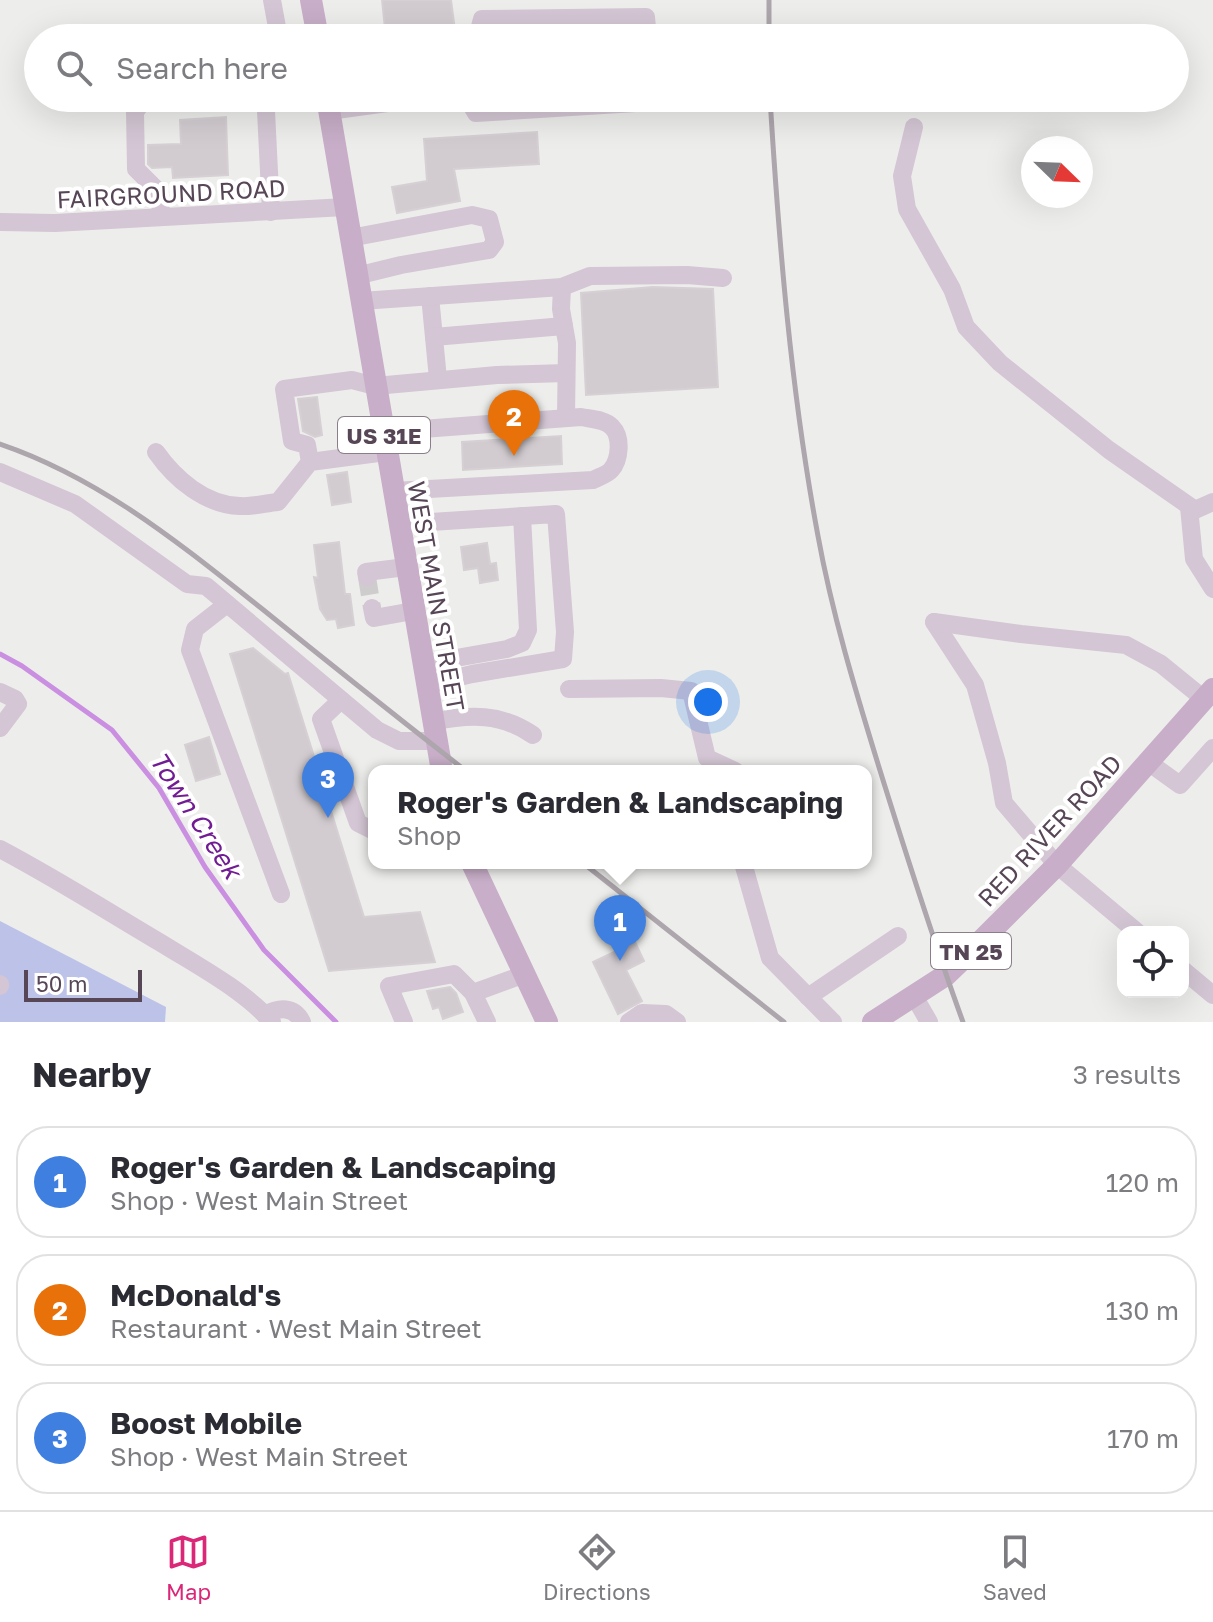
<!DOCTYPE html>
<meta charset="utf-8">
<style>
:root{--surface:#fff;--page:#f7f7f7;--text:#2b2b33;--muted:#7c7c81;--line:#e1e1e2;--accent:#db2777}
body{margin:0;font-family:"Golos Text",sans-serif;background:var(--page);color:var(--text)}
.controls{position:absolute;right:24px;bottom:24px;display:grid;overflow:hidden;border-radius:16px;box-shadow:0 8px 32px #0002}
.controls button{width:72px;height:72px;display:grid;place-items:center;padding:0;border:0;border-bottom:2px solid var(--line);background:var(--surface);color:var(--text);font:40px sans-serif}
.compass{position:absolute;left:1021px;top:136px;width:72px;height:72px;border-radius:50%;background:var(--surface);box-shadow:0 8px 32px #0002;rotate:113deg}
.scale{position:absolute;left:24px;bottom:20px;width:118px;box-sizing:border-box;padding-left:8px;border:4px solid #564656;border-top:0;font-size:22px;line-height:28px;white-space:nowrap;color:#564656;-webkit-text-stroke:6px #fff;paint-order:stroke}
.you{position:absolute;left:708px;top:702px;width:28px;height:28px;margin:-20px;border:6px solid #fff;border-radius:50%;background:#1a73e8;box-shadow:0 0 0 12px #1a73e833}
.badge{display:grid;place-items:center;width:52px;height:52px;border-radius:50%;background:var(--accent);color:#fff;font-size:26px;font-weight:700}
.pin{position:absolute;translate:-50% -66px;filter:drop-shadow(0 2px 4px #0008)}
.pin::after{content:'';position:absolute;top:42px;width:28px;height:24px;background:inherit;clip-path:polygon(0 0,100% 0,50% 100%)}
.popup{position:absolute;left:368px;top:765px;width:504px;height:104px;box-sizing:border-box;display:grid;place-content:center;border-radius:16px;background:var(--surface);filter:drop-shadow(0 2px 6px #0005);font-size:26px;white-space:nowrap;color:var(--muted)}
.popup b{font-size:30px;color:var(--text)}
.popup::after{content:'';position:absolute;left:50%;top:100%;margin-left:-16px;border:16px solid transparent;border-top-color:var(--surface)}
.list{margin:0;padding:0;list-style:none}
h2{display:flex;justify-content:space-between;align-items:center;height:104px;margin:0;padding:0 32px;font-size:34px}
h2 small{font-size:26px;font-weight:400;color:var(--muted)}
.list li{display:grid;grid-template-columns:52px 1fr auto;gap:24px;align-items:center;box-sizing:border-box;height:112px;margin:0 16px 16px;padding:0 16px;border:2px solid var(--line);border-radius:32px}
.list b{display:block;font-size:30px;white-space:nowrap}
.list p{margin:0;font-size:26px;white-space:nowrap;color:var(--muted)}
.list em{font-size:26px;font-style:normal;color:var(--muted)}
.icon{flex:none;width:44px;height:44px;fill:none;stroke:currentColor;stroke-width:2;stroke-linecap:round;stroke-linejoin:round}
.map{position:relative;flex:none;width:1213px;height:1022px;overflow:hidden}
.search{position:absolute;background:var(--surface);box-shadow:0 8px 32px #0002;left:24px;right:24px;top:24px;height:88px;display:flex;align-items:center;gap:20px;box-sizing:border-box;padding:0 28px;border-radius:44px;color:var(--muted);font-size:30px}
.sheet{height:488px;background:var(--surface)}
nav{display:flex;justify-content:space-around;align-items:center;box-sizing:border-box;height:112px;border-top:2px solid var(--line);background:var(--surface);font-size:22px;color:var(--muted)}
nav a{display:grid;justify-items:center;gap:4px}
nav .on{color:var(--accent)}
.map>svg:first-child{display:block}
.green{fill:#bdc2e8}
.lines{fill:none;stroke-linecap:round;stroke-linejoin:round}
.stream{stroke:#ca8fe0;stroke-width:5}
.building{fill:#d2ccd1;stroke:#d6d0d5;stroke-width:2}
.minor-tunnel{stroke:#cfcccd;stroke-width:18;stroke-dasharray:18 9;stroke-linecap:butt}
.minor{stroke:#d4c6d4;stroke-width:18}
.major{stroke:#c8aec8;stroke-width:22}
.rail{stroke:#ada6ac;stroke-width:5}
.labels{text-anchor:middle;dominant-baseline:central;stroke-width:8;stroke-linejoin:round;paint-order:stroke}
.shield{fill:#fff;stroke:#897e89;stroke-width:2}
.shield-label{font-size:22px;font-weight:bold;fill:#564656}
.street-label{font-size:24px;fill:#564656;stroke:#fff}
.water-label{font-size:26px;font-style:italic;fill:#721c94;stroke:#fff}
</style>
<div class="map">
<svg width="1213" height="1022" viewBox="0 0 1213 1022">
<rect width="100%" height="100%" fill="#edeeeb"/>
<path class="green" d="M0,921L166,1007L165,1022H0Z"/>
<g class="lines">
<path class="stream" d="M0,654L22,666L112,730L159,788L205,867L264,950L336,1022"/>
</g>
<g class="building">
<path d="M382,0H451L456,38H386Z"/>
<path d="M226,117L228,175L173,178L172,167L152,168L148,164V145L181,144L180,120Z"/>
<path d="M537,132L539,164L454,169L460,201L397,213L392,187L427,181L424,139Z"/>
<path d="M653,287L713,289L718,387L586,395L581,293Z"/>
<path d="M317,397L322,435L315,437L303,431L298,399Z"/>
<path d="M561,436L562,464L463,470L462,442Z"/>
<path d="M347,472L351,502L332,505L327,475Z"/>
<path d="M339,542L345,594H350L354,625L338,628L336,619L327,620L320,609L314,577L318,578L314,545Z"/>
<path d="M487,543L490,564L496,563L498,580L480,583L478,568L464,570L461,547Z"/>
<path d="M253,648L285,674L288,673L364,917L420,912L435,962L329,971L230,654Z"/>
<path d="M209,737L220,774L196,781L185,745Z"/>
<path d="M635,942L644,961L626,970L642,1001L618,1014L593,962Z"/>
<path d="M450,987L456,993L463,1012L443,1019L439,1007L433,1009L427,991Z"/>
</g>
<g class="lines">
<path class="minor-tunnel" d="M367,577L372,608"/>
<g class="minor">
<path d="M272,0L279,38"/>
<path d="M477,38L482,19L646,17L648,38"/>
<path d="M145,98L135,112L136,169L160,193L161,217"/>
<path d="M268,98L266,111L271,212"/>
<path d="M467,98L476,113L652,102V98"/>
<path d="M329,111L424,98"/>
<path d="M914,127L902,176L907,209L952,289L966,327L1000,363L1109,450L1195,510L1213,502"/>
<path d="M0,222L55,223L345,207"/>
<path d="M350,238L472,215L489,219L495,242L489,250L401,265L356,276"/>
<path d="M562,287L561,309L567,343L566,418"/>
<path d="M430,296L438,379"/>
<path d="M361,301L562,287L590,276L687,275L723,278"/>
<path d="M434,337L564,326"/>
<path d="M383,432L581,417C590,419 605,419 612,427C622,437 620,460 611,470C607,475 598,477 593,480L393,491"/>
<path d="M156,452C175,479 205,505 240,506C252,507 266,503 278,502L310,462L386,452"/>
<path d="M310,462L307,445L292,441L284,389L352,380L375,386L497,375L566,373"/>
<path d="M0,472L75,504L187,584L206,586L377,730L399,741H435"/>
<path d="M1189,507L1194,559L1213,589"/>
<path d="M399,524L556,514L565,632L563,659L472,674L426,685"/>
<path d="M367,577L366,572L406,567"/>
<path d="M227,604L195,629L190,650L281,894"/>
<path d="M372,608L374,618L413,611"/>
<path d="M934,622L975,685L997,763L1004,803L1057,865L1137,932"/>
<path d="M934,622L1021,634L1126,645L1161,664L1204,699"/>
<path d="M422,664L507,649L522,643L528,630L522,516"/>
<path d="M569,689L661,688L691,691L707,758L735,771"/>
<path d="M0,692L15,699L18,704L0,728"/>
<path d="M341,700L321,719L358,823L374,831"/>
<path d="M432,722C470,714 501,713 533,735"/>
<path d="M1148,762L1180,785L1213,748"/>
<path d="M0,849C55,878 107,911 161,943C198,966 242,989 272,1022"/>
<path d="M743,863L770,958L833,1022"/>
<path d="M1183,970L1213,995"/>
<path d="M0,984V986"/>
<path d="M914,996L929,1022"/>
<path d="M808,997L898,936"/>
<path d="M265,1015C279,1007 294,1006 302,1022"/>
<path d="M404,1022L389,986L454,974L473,993"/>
<path d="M487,1022L473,993L525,974"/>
<path d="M629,1022L642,1013L666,1014L677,1022"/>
</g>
<g class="major">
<path d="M311,0L318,38"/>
<path d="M327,98L442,771"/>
<path d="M472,863L547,1022"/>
<path d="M873,1022L946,975L971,951L1057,865L1213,689"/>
</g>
<g class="rail">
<path d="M769,38V0"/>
<path d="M770,98C779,244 791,392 818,536C832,613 855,689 878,764C905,851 932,937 963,1022"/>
<path d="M0,444C100,478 179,543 261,608C329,663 397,717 466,771"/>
<path d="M583,863L784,1022"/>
</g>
</g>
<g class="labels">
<g class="shield">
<rect x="338" y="417" width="92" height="36" rx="6"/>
<rect x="931" y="933" width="80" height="36" rx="6"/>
</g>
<g class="shield-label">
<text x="384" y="435">US 31E</text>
<text x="971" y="951">TN 25</text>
</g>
<g class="street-label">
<text transform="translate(171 193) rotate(-3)">FAIRGROUND ROAD</text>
<text transform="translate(437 596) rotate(80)">WEST MAIN STREET</text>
<text transform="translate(1049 830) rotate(-47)">RED RIVER ROAD</text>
</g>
<g class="water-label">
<text transform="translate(196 815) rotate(57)">Town Creek</text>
</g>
</g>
</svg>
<div class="controls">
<button><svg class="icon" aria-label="locate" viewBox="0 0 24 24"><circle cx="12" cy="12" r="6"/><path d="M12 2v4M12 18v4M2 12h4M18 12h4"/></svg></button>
</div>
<svg class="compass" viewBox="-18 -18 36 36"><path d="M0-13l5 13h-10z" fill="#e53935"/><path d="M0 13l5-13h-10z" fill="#7c7c81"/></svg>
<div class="scale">50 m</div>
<div class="you"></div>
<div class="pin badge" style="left:620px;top:961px;background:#3f7fe0">1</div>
<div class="popup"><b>Roger's Garden &amp; Landscaping</b>Shop</div>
<div class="pin badge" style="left:514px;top:456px;background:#e8710a">2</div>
<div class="pin badge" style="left:328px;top:818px;background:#3f7fe0">3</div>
<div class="search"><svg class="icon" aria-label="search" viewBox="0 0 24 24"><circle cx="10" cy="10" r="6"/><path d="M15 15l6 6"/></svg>Search here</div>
</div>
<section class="sheet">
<h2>Nearby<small>3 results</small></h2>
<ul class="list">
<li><span class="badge" style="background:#3f7fe0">1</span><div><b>Roger's Garden &amp; Landscaping</b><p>Shop · West Main Street</p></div><em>120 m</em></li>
<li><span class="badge" style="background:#e8710a">2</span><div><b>McDonald's</b><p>Restaurant · West Main Street</p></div><em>130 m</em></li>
<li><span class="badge" style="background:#3f7fe0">3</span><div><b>Boost Mobile</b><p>Shop · West Main Street</p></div><em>170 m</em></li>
</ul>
</section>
<nav>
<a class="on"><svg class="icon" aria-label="map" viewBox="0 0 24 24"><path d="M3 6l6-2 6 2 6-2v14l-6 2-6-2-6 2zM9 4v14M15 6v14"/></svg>Map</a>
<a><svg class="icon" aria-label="directions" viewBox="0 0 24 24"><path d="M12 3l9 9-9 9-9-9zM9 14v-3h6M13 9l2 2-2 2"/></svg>Directions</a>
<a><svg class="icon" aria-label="saved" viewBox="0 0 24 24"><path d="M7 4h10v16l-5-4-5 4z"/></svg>Saved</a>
</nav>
